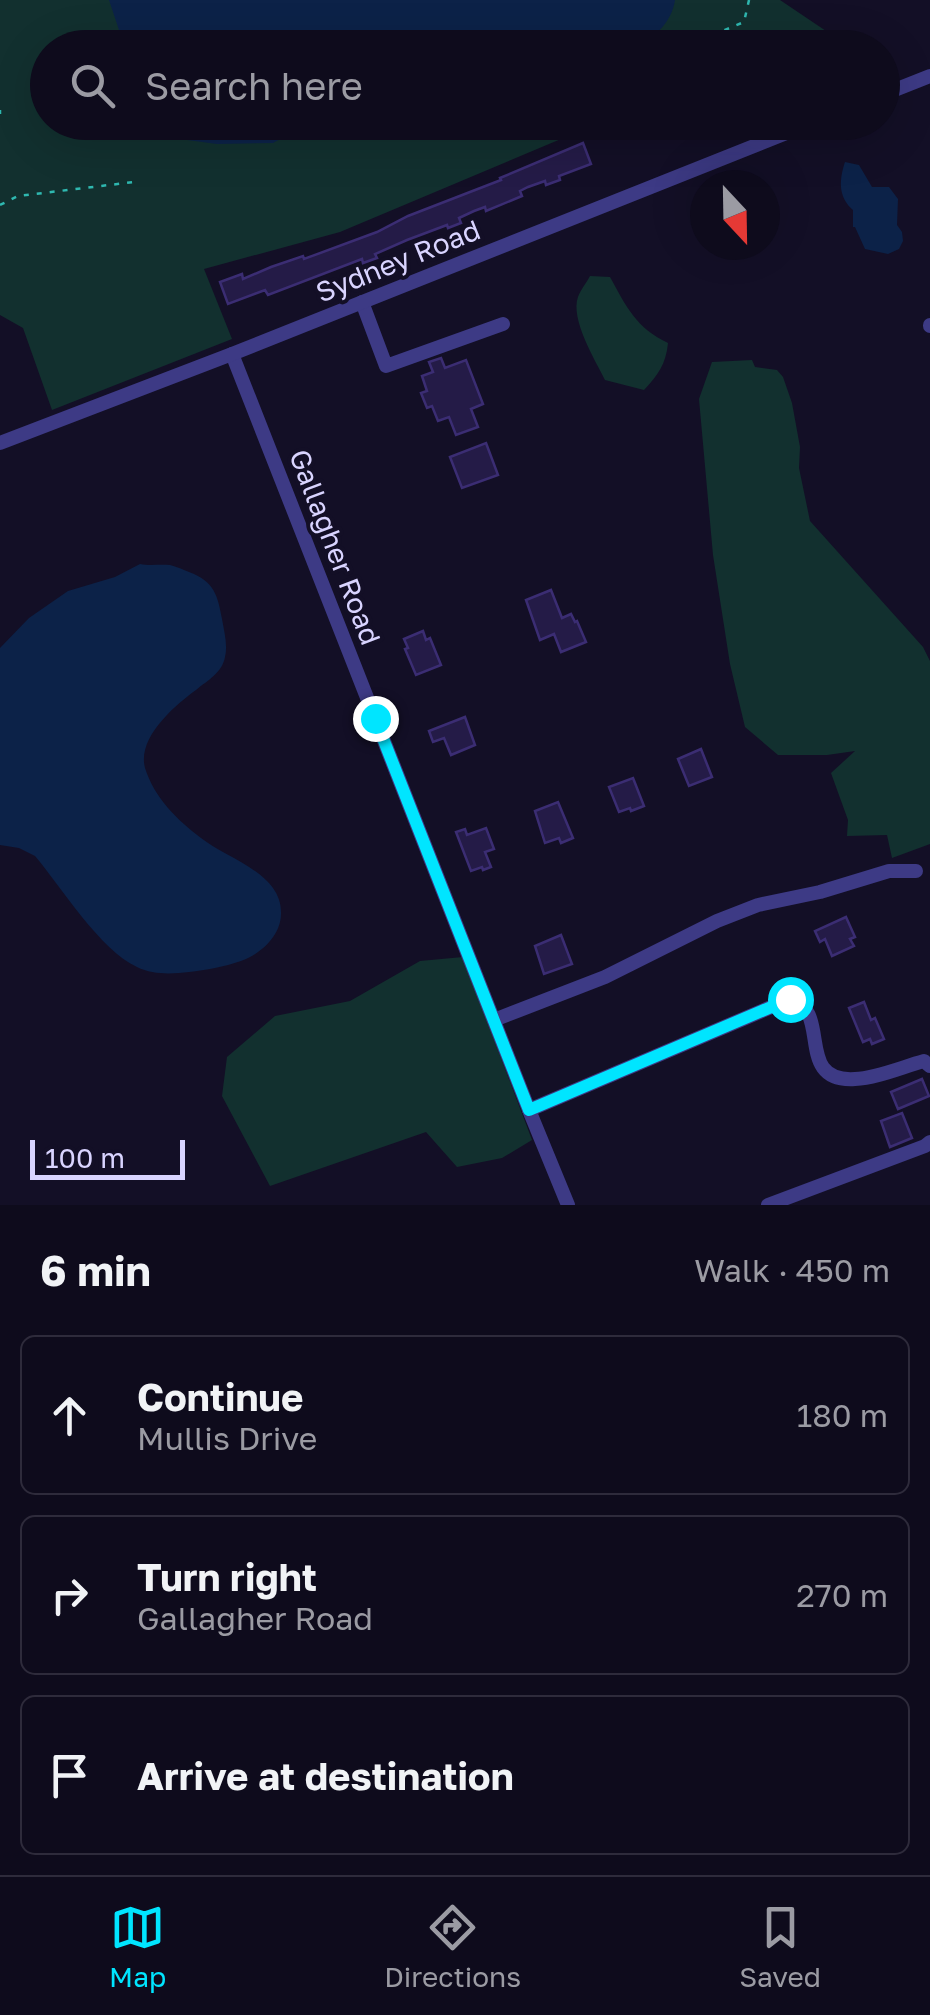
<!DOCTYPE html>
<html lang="en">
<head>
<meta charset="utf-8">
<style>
  body { margin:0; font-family:"Golos Text",sans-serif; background:#1c1929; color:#f1f3f6 }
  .compass { position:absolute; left:690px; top:170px; width:90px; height:90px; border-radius:50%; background:#0e0b1c; box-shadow:0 10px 40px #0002; rotate:158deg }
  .scale { position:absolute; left:30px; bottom:25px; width:155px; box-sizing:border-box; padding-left:10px; border:5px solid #d9d4ff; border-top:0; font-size:28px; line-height:35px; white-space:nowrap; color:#d9d4ff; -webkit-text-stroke:8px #130f26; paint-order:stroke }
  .stop { position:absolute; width:30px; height:30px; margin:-22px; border:8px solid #00e5ff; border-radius:50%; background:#fff }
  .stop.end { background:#00e5ff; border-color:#fff; box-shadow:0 2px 10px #0008 }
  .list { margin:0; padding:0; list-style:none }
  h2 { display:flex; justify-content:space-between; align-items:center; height:130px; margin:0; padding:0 40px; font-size:42px }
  h2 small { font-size:32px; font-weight:400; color:#9b9ba3 }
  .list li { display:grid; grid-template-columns:65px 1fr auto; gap:30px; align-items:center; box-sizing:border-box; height:160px; margin:0 20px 20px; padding:0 20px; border:2px solid #2e2b3b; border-radius:15px }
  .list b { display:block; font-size:38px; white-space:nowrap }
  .list p { margin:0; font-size:32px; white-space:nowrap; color:#9b9ba3 }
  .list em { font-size:32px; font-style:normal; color:#9b9ba3 }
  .icon { flex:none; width:55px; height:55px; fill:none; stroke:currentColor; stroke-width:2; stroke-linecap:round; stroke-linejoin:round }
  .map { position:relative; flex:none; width:930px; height:1205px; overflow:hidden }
  .search { position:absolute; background:#0e0b1c; box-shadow:0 10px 40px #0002; left:30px; right:30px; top:30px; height:110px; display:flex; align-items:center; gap:25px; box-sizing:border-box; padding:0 35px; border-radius:55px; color:#9b9ba3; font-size:38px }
  .sheet { height:670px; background:#0e0b1c }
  nav { display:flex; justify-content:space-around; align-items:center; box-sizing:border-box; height:140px; border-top:2px solid #2e2b3b; background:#0e0b1c; font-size:28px; color:#9b9ba3 }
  nav a { display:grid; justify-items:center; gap:5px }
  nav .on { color:#00e5ff }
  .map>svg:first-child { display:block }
  .green { fill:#12302f }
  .water { fill:#0c2248 }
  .building { fill:#241b47; stroke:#3b2d73; stroke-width:2.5 }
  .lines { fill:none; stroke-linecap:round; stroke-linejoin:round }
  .path { stroke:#2fb8b0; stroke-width:2.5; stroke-dasharray:5 8; stroke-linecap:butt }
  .minor { stroke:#3d3a85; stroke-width:14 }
  .route { stroke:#00e5ff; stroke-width:12 }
  .labels { text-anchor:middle; stroke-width:8; stroke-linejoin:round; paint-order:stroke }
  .street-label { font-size:28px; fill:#d9d4ff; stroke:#130f26 }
</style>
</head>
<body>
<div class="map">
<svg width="930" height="1205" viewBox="0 0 930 1205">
  <rect width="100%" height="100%" fill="#130f26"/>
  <g class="green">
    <path d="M0 0H780L829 33 835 47 48 48V122L599 123 340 232 204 269 232 339 52 410 23 328 0 315Z"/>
    <path d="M590 276 610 277C626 306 636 328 668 343 666 364 658 375 644 390L605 380C595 360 570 319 578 297 581 289 587 282 590 276Z"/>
    <path d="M752 360 755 367 777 370 783 377 792 403 800 447 799 468 810 521 923 647 930 661V844L892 858 887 835 847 836 848 820 831 773 855 751 827 755H778L745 727 730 664 713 555 699 399 712 362Z"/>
    <path d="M463 957 532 1140 502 1158 457 1167 426 1132 270 1186 222 1096 227 1057 275 1016 350 1001 420 961Z"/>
  </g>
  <g class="water">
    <path d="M109 0H675C672 21 656 36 639 47L125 48Z"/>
    <path d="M174 123 300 122V123L297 130 273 143 217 144 180 139 178 124Z"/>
    <path d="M845 162 859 165 872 187H889L898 199 897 225 902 232 903 241 899 249 888 254 865 249 855 227H853V210C838 197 839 180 845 162Z"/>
    <path d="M140 564C150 566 159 564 170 565 174 566 180 568 184 570 212 580 217 590 222 619 224 631 228 645 225 657 222 673 208 680 196 690 174 706 137 738 145 768 154 797 177 820 201 838 226 858 281 873 281 912 282 935 261 954 241 961 224 967 206 970 189 972 172 974 153 975 137 967 100 950 62 888 35 856L19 848 0 845V648L29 618 68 591 115 577Z"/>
  </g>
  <g class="building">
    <path d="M583 143 591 164 559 176 560 180 546 185 545 181 528 187 520 191 522 196 486 211 485 207 474 211 459 218 461 223 448 228 447 225 407 240 375 254 377 258 363 263 362 259 268 295 265 290 228 304 220 282 242 274 243 279 271 267 303 256 304 259 377 232 408 216 501 180 500 178Z"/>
    <path d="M441 358 445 368 466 360 483 404 471 409 478 427 456 435 449 417 438 421 432 406 427 408 421 393 427 391 422 376 433 372 429 362Z"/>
    <path d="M486 443 498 475 462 488 450 457Z"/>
    <path d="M551 590 562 618 571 614 575 622 577 621 586 642 561 652 554 634 540 640 526 600Z"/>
    <path d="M423 631 426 640 430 638 441 665 416 675 405 649 408 648 404 639Z"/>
    <path d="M465 717 475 745 451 755 444 738 433 742 429 731Z"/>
    <path d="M701 749 712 777 689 786 678 759Z"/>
    <path d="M633 778 644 806 631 811 630 808 619 812 609 787Z"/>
    <path d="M558 802 573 838 561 843 559 838 545 843 535 811Z"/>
    <path d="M486 828 494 849 485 852 491 867 483 870 482 867 471 871 456 832 465 829 467 835Z"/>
    <path d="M846 917 855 937 850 939 854 946 832 956 825 939 820 942 815 931Z"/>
    <path d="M561 935 572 964 544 974 535 946Z"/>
    <path d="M864 1002 871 1020 875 1018 884 1039 872 1044 870 1039 863 1042 849 1008Z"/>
    <path d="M922 1079 929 1096 898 1109 891 1092Z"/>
    <path d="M902 1113 912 1138 890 1147 881 1121Z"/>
  </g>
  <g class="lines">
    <g class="path">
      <path d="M690 48 701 40 744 22 749 0"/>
      <path d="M0 110V114"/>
      <path d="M495 134 537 122"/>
      <path d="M0 205 18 196 134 182"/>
    </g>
    <g class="minor">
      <path d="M882 95 930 76"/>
      <path d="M362 302 386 366 503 324"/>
      <path d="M930 326V325"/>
      <path d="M232 354 529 1110 568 1205"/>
      <path d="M0 443 232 354 814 122"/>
      <path d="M494 1020 605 977 717 921 758 905 820 892 889 871H916"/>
      <path d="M529 1110 790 999C833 1010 793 1083 855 1079 877 1078 902 1067 924 1061L930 1066"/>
      <path d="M768 1205 925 1146 930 1142"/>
    </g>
  </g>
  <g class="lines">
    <path class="route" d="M375 718 529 1110 790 999"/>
  </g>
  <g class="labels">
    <g class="street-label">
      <text transform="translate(398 261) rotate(-22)" y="10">Sydney Road</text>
      <text transform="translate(335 547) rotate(69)" y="10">Gallagher Road</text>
    </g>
  </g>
</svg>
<svg class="compass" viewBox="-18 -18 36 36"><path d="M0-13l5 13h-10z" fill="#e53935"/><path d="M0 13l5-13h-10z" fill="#9b9ba3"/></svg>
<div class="scale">100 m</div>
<div class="stop" style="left:790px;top:999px"></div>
<div class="stop end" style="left:375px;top:718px"></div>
<div class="search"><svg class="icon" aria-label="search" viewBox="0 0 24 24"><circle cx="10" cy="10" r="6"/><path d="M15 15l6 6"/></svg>Search here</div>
</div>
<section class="sheet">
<h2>6 min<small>Walk · 450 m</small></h2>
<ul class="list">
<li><svg class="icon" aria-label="ahead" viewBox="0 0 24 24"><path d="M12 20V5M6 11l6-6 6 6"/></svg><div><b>Continue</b><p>Mullis Drive</p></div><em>180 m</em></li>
<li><svg class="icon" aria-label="right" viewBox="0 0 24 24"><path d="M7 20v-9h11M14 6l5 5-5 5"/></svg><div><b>Turn right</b><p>Gallagher Road</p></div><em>270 m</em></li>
<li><svg class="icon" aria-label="arrive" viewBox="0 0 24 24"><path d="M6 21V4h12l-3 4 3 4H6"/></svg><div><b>Arrive at destination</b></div></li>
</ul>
</section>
<nav>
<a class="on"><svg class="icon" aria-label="map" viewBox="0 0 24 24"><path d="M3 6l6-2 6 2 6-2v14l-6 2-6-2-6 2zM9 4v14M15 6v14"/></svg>Map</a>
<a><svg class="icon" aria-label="directions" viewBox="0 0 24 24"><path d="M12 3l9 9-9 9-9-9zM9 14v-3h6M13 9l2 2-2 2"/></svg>Directions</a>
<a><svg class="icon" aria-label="saved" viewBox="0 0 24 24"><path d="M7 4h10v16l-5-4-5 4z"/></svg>Saved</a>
</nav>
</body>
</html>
